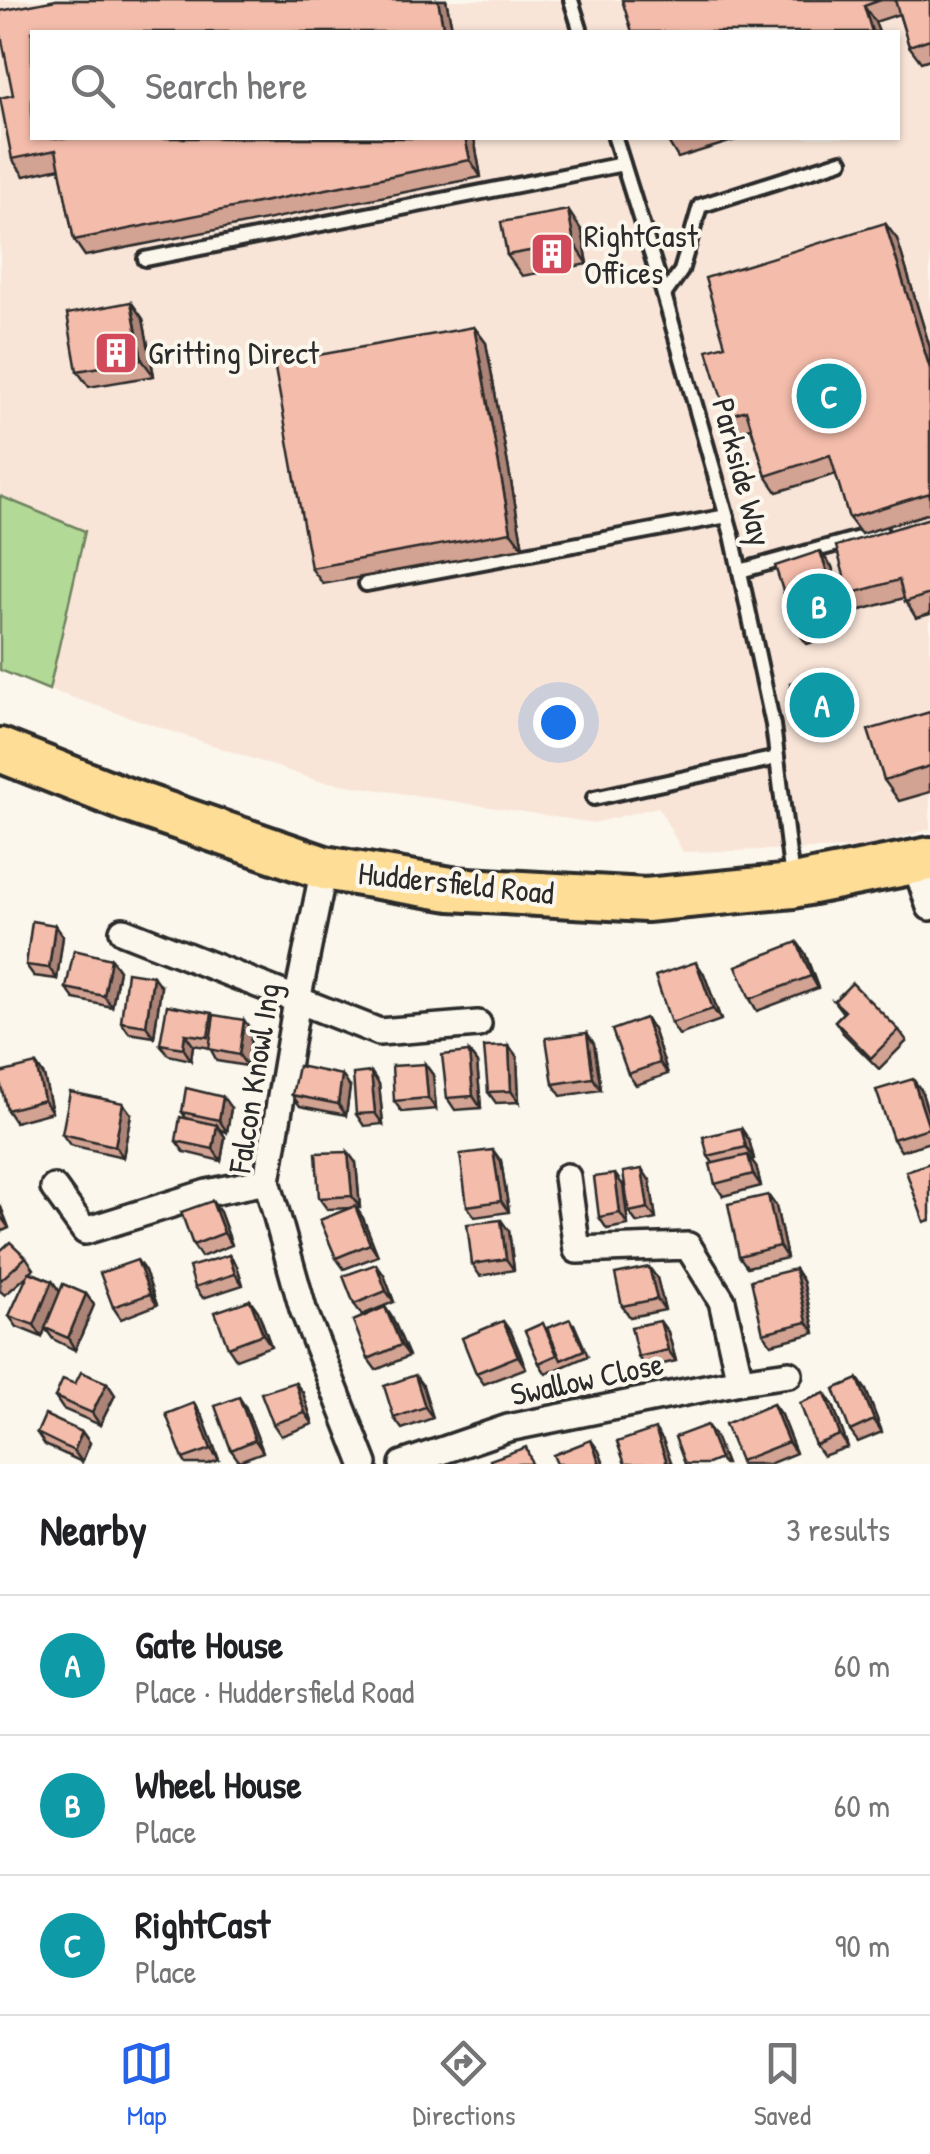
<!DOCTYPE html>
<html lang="en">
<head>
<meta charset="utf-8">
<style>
  body { margin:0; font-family:"Patrick Hand",sans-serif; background:#f6f6f6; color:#202124 }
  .you { position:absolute; left:558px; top:722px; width:35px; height:35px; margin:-25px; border:8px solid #fff; border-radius:50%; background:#1a73e8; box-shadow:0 0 0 15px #1a73e833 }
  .badge { display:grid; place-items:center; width:65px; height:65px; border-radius:50%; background:#2563eb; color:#fff; font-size:32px; font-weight:700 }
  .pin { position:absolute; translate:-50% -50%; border:5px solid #fff; box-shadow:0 2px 10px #0006 }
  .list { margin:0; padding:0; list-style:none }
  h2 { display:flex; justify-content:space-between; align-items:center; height:130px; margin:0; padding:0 40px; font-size:42px }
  h2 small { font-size:32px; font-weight:400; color:#757577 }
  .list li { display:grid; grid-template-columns:65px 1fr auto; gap:30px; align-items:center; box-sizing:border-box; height:140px; padding:0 40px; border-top:2px solid #e0e0e0 }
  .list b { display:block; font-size:38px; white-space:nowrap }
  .list p { margin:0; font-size:32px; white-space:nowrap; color:#757577 }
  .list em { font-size:32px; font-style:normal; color:#757577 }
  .icon { flex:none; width:55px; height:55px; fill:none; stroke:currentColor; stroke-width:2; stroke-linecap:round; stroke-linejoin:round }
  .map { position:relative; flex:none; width:930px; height:1464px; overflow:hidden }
  .search { position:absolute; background:#fff; box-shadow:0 2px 8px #0004; left:30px; right:30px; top:30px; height:110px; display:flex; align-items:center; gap:25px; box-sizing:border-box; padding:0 35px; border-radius:0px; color:#757577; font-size:38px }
  .sheet { height:550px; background:#fff }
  nav { display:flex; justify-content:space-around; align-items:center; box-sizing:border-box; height:140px; border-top:2px solid #e0e0e0; background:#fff; font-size:28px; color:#757577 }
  nav a { display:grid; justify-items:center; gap:5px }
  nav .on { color:#2563eb }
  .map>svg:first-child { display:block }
  .built { fill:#f9e5d8; fill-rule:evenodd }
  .green { fill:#b2da96; stroke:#6e8260; stroke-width:2.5 }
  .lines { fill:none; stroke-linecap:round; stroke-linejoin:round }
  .service-casing { stroke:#2b2b2b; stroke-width:20 }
  .minor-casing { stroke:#2b2b2b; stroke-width:32 }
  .trunk-casing { stroke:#2b2b2b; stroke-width:50 }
  .service { stroke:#fbf7ec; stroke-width:12 }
  .minor { stroke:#fbf7ec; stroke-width:25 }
  .trunk { stroke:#fedd96; stroke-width:42 }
  .wall { fill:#d2a292; stroke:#2b2b2b; stroke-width:2.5 }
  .shaded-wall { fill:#ab8477; stroke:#2b2b2b; stroke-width:2.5 }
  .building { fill:#f4bcaa; stroke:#2b2b2b; stroke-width:2.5 }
  .labels { text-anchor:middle; stroke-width:8; stroke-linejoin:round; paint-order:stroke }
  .poi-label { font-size:32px; fill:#2b2b2b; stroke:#fbf7ec; text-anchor:start }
  .street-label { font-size:32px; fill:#2b2b2b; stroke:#fbf7ec }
</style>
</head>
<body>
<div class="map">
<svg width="930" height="1464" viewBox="0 0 930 1464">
  <rect width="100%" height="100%" fill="#fbf7ec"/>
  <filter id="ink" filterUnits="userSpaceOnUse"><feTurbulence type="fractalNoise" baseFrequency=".01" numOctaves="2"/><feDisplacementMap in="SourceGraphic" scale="20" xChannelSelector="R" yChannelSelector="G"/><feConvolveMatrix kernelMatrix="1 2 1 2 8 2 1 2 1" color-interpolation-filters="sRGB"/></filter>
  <g filter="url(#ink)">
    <path class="built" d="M0 0H930V829L867 848 683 852 658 807 594 823 315 780 50 690 85 531 0 496ZM32 32H898V138H32Z"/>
    <path class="green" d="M0 496 85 531 49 690 0 670Z"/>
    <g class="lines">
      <defs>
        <g id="service">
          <path d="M571 0 581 32"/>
          <path d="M615 138 664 295 732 535 773 725 792 879"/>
          <path d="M145 259 623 164"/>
          <path d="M664 295 681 271 700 206 841 161"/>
          <path d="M740 571 881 532"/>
          <path d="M366 584 727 516"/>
          <path d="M594 798 777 758"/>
        </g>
        <g id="minor">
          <path d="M915 863 930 907"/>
          <path d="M324 868 297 1001 267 1181 303 1309 364 1464"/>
          <path d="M123 931 379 1032 478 1024"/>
          <path d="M567 1177 577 1250 688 1246 722 1301 740 1381"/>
          <path d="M54 1188 85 1231 207 1193 267 1181"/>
          <path d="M403 1464 508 1428 740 1381 789 1374"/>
        </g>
        <path id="trunk" d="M0 750 127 800 324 868 451 889 646 900 793 886 930 859"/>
      </defs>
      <use href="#service" class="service-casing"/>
      <use href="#minor" class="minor-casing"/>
      <use href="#trunk" class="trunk-casing"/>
      <use href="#service" class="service"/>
      <use href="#minor" class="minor"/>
      <use href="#trunk" class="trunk"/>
    </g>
    <g class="wall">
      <path d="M56 0H446L453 32 32 138H474L481 177 85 256 74 240 60 168 24 176 12 159 13 95Z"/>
      <path d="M622 0H930V59L921 62 909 46 899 14 875 22Z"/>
      <path d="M666 138H742L678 158Z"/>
      <path d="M582 231 588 264 522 276 507 255Z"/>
      <path d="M897 239 930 348V513L861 534 849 518 836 474 777 492 766 476 751 428 738 432 727 416 725 345Z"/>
      <path d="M131 302 143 319 154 376 89 387 77 371Z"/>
      <path d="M474 327 486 343 523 548 323 584 311 568Z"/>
      <path d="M930 518V614L916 618 904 598 861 610 849 594Z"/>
      <path d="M832 567 852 630 807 644 795 628Z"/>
      <path d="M838 683 846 715 806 726 798 715Z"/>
      <path d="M930 712V792L899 801 884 780Z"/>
      <path d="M55 925 63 936 57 979 34 976 26 965Z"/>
      <path d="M797 942 805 953 818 988 757 1011 750 999Z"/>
      <path d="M111 959 119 970 112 1007 74 999 66 988Z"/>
      <path d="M704 974 721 1020 679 1035 671 1023Z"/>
      <path d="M161 987 154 1037 129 1033 121 1022Z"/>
      <path d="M834 1001 899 1030 907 1041 879 1069 843 1033 835 1021 843 1013Z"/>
      <path d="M214 1016 252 1031 247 1066 217 1061 210 1048 193 1045 191 1060 168 1055 160 1044Z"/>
      <path d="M653 1029 668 1074 636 1085 628 1074Z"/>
      <path d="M587 1033 594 1044 601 1090 561 1096 553 1084Z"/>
      <path d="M509 1046 517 1057 519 1102 496 1103 488 1092Z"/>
      <path d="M469 1052 477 1063 481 1108 455 1110 447 1098Z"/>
      <path d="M36 1064 44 1076 52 1112 15 1122 7 1110Z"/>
      <path d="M425 1064 433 1075 436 1109 402 1112 394 1101Z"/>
      <path d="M371 1072 379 1084 383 1124 364 1126 356 1114Z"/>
      <path d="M350 1087 346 1115 300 1106 292 1095Z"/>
      <path d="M921 1090 930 1119V1142L901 1151 893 1139Z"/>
      <path d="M231 1108 227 1132 221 1130 225 1137 221 1161 184 1152 176 1141 186 1118 182 1112Z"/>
      <path d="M131 1114 123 1157 70 1145 62 1134Z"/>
      <path d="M741 1128 749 1140 754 1159 751 1160 756 1166 761 1186 723 1196 715 1184 713 1163 708 1156Z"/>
      <path d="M501 1161 509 1212 475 1217 467 1206Z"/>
      <path d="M356 1163 360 1208H356L363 1218 378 1256 344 1269 336 1258 351 1208 327 1209 319 1198Z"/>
      <path d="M650 1181 656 1219 637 1223 629 1212Z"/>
      <path d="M623 1185 628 1225 607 1229 599 1217Z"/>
      <path d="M212 1201 220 1212 232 1245 201 1257 193 1245Z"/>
      <path d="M0 1205 9 1228 0 1232Z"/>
      <path d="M776 1206 787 1258 747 1267 739 1256Z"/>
      <path d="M509 1231 514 1270 480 1276 472 1264Z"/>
      <path d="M0 1251 26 1257 34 1269 30 1272 52 1281 60 1292 86 1294 94 1305 75 1350 53 1339 45 1328 42 1337 17 1327 9 1316 28 1275 5 1295 0 1291Z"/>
      <path d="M229 1255 237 1266 243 1285 203 1298 195 1287Z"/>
      <path d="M795 1269 803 1281 815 1333 771 1344 763 1333Z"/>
      <path d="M145 1271 157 1305 121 1319 113 1307Z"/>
      <path d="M384 1275 394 1302 362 1315 354 1304Z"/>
      <path d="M657 1278 665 1310 630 1317 622 1306Z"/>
      <path d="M250 1300 258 1311 271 1346 236 1359 228 1347Z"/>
      <path d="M385 1307 393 1319 409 1356 376 1370 368 1359Z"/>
      <path d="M574 1324 588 1356 546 1374 539 1363 547 1328Z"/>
      <path d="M511 1332 526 1368 484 1384 476 1373Z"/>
      <path d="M668 1332 676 1361 646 1368 638 1357Z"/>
      <path d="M858 1379 866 1390 882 1432 858 1442 850 1431Z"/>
      <path d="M107 1383 115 1395 100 1425 63 1409 55 1397 75 1384Z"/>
      <path d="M423 1386 433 1418 402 1429 394 1418Z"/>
      <path d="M303 1393 313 1424 281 1436 273 1424Z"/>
      <path d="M194 1403 202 1415 219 1460 208 1464H186L183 1459Z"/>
      <path d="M773 1404 781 1415 796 1453 769 1464H741L740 1461Z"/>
      <path d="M833 1405 848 1447 823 1456 815 1445Z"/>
      <path d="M246 1408 263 1452 239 1461 231 1450Z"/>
      <path d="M82 1432 90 1443 82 1462 45 1445 37 1433Z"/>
    </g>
    <g class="shaded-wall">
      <path d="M438 0H446L453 32H444Z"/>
      <path d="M864 6 875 22 879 32H872Z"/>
      <path d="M465 138H474L481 177 470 160Z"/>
      <path d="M568 210 582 231 588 264 574 243Z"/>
      <path d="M885 223 897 239 930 348V369Z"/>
      <path d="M131 302 143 319 154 376 142 360Z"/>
      <path d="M474 327 486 343 523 548 511 532Z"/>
      <path d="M820 551 832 567 852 630 841 613Z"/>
      <path d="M830 672 838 683 846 715 838 704Z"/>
      <path d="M55 925 63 936 57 979 49 968Z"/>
      <path d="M797 942 805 953 818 988 811 976Z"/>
      <path d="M111 959 119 970 112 1007 104 996Z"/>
      <path d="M696 962 704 974 721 1020 713 1009Z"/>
      <path d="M153 976 161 987 154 1037 146 1026Z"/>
      <path d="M645 1018 653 1029 668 1074 660 1063Z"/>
      <path d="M244 1020 252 1031 247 1066 239 1055Z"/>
      <path d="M587 1033 594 1044 601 1090 593 1078Z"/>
      <path d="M185 1034 193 1045 191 1060 183 1048Z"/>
      <path d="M509 1046 517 1057 519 1102 511 1091Z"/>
      <path d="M469 1052 477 1063 481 1108 473 1096Z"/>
      <path d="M36 1064 44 1076 52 1112 44 1100Z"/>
      <path d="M425 1064 433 1075 436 1109 428 1098Z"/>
      <path d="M371 1072 379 1084 383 1124 375 1113Z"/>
      <path d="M342 1075 350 1087 346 1115 338 1104Z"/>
      <path d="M913 1079 921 1090 930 1119V1131Z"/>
      <path d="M223 1097 231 1108 227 1132 219 1120Z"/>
      <path d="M123 1103 131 1114 123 1157 115 1146Z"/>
      <path d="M217 1125 225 1137 221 1161 213 1149Z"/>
      <path d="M741 1128 749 1140 754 1159 746 1147Z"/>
      <path d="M493 1150 501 1161 509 1212 501 1201Z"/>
      <path d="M348 1152 356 1163 360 1208 352 1196Z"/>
      <path d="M748 1155 756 1166 761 1186 753 1174Z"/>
      <path d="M642 1169 650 1181 656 1219 648 1208Z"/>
      <path d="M615 1174 623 1185 628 1225 620 1213Z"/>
      <path d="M768 1195 776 1206 787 1258 779 1246Z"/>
      <path d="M212 1201 220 1212 232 1245 224 1233Z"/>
      <path d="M0 1205 9 1228 1 1217Z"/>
      <path d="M355 1206 363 1218 378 1256 370 1244Z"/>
      <path d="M501 1220 509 1231 514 1270 506 1259Z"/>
      <path d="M229 1255 237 1266 243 1285 235 1274Z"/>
      <path d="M137 1260 145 1271 157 1305 150 1294Z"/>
      <path d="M376 1264 384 1275 394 1302 386 1291Z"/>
      <path d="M649 1267 657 1278 665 1310 657 1299Z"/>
      <path d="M795 1269 803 1281 815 1333 807 1322Z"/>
      <path d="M52 1281 60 1292 42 1337 34 1325Z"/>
      <path d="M86 1294 94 1305 75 1350 68 1338Z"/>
      <path d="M250 1300 258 1311 271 1346 263 1334Z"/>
      <path d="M385 1307 393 1319 409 1356 401 1345Z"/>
      <path d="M503 1321 511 1332 526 1368 518 1356Z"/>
      <path d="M660 1321 668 1332 676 1361 668 1350Z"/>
      <path d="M415 1375 423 1386 433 1418 425 1407Z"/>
      <path d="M858 1379 866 1390 882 1432 874 1420Z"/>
      <path d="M295 1382 303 1393 313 1424 305 1413Z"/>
      <path d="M107 1383 115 1395 100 1425 92 1413Z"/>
      <path d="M825 1393 833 1405 848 1447 840 1435Z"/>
      <path d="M239 1397 246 1408 263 1452 255 1440Z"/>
      <path d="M194 1403 202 1415 219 1460 211 1449Z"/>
      <path d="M773 1404 781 1415 796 1453 788 1442Z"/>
      <path d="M707 1425 715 1436 726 1464H724L720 1459Z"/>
      <path d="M655 1429 663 1440 672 1464H669L667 1462Z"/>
      <path d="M82 1432 90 1443 82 1462 74 1451Z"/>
      <path d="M591 1440 599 1451 604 1464H600Z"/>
    </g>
    <g class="building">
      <path d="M56 0H438L444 32H32V138H465L470 160 74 240 56 150 12 159 0 98 13 95 0 30V11Z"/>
      <path d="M622 0H881L864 6 872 32H632Z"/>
      <path d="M895 0H930V39L909 46Z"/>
      <path d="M568 210 574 243 507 255 501 222Z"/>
      <path d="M885 223 930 369V493L849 518 830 455 766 476 746 410 727 416 707 350 725 345 705 278Z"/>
      <path d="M131 302 142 360 77 371 67 314Z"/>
      <path d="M474 327 511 532 311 568 274 363Z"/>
      <path d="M930 518V594L905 602 899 580 849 594 836 546Z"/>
      <path d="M820 551 841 613 795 628 775 566Z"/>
      <path d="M830 672 838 704 798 715 790 683Z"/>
      <path d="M930 712V766L884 780 868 730Z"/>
      <path d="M32 921 55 925 49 968 26 965Z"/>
      <path d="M797 942 811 976 750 999 736 966Z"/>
      <path d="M74 950 111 959 104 996 66 988Z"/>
      <path d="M696 962 713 1009 671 1023 655 976Z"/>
      <path d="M127 972 153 976 146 1026 121 1022Z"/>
      <path d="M852 983 899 1030 871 1058 835 1021 845 1011 834 1001Z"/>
      <path d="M167 1005 212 1013 208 1037 185 1034 183 1048 160 1044Z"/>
      <path d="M214 1015 244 1020 239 1055 209 1049Z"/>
      <path d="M645 1018 660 1063 628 1074 612 1030Z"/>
      <path d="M587 1033 593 1078 553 1084 546 1038Z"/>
      <path d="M509 1046 511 1091 488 1092 484 1047Z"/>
      <path d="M469 1052 473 1096 447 1098 442 1055Z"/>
      <path d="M36 1064 44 1100 7 1110 0 1082V1073Z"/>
      <path d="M425 1064 428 1098 394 1101 392 1066Z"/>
      <path d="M298 1066 342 1075 338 1104 292 1095Z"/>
      <path d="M371 1072 375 1113 356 1114 353 1074Z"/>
      <path d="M913 1079 929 1128 893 1139 876 1090Z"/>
      <path d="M186 1088 223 1097 219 1120 182 1112Z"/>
      <path d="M70 1092 123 1103 115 1146 62 1134Z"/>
      <path d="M180 1117 217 1125 213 1149 176 1141Z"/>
      <path d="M741 1128 746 1147 708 1156 703 1137Z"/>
      <path d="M493 1150 501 1201 467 1206 460 1154Z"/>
      <path d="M348 1152 352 1196 319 1198 316 1153Z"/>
      <path d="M748 1155 753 1174 715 1184 710 1164Z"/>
      <path d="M930 1163V1220L924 1222 906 1171Z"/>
      <path d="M642 1169 648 1208 629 1212 623 1172Z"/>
      <path d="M615 1174 620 1213 599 1217 594 1177Z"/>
      <path d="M768 1195 779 1246 739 1256 728 1204Z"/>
      <path d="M212 1201 224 1233 193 1245 181 1212Z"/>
      <path d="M355 1206 370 1244 336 1258 320 1220Z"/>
      <path d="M501 1220 506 1259 472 1264 467 1224Z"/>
      <path d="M10 1242 26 1257 0 1281V1251Z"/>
      <path d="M229 1255 235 1274 195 1287 189 1267Z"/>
      <path d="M137 1260 150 1294 113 1307 100 1273Z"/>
      <path d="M376 1264 386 1291 354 1304 343 1276Z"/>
      <path d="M649 1267 657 1299 622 1306 615 1274Z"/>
      <path d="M795 1269 807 1322 763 1333 751 1280Z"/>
      <path d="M29 1272 52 1281 34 1325 9 1316Z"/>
      <path d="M63 1284 86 1294 68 1338 45 1328Z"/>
      <path d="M250 1300 263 1334 228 1347 215 1312Z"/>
      <path d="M385 1307 401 1345 368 1359 353 1321Z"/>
      <path d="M570 1319 584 1350 561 1360 547 1328Z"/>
      <path d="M503 1321 518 1356 476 1373 462 1338Z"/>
      <path d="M660 1321 668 1350 638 1357 631 1327Z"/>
      <path d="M543 1323 557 1355 539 1363 525 1331Z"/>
      <path d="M81 1372 107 1383 92 1413 55 1397 63 1379 75 1384Z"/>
      <path d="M415 1375 425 1407 394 1418 384 1386Z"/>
      <path d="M858 1379 874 1420 850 1431 834 1389Z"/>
      <path d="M295 1382 305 1413 273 1424 261 1393Z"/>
      <path d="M825 1393 840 1435 815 1445 800 1403Z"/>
      <path d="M239 1397 255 1440 231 1450 215 1406Z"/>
      <path d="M194 1403 211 1449 183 1459 166 1414Z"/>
      <path d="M773 1404 788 1442 740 1461 725 1424Z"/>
      <path d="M45 1415 82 1432 74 1451 37 1433Z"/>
      <path d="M707 1425 720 1459 708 1464H685L675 1437Z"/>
      <path d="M655 1429 667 1462 662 1464H625L617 1442Z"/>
      <path d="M591 1440 600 1464H557L553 1455Z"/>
      <path d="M526 1447 532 1464H491L490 1460Z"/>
    </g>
  </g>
  <defs>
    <symbol id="building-square" viewBox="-11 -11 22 22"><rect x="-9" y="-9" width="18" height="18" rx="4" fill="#d1495b" stroke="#fbf7ec"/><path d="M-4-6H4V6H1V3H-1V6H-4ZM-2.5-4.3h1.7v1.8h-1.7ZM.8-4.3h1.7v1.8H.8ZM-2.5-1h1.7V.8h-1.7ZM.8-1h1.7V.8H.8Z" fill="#fff"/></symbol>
  </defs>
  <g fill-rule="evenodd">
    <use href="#building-square" x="527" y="229" width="50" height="50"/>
    <use href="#building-square" x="91" y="328" width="50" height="50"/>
  </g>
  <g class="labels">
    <g class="poi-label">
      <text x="584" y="247">RightCast<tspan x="584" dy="37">Offices</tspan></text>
      <text x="148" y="364">Gritting Direct</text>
    </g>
    <g class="street-label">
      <text transform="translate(742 472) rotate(75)" y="11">Parkside Way</text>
      <text transform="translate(456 883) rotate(6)" y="11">Huddersfield Road</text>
      <text transform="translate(254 1078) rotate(-81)" y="11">Falcon Knowl Ing</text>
      <text transform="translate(587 1379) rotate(-12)" y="11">Swallow Close</text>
    </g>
  </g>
</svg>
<div class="you"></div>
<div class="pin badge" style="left:822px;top:705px;background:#0f9aa8">A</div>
<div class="pin badge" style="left:819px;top:606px;background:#0f9aa8">B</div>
<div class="pin badge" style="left:829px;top:396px;background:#0f9aa8">C</div>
<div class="search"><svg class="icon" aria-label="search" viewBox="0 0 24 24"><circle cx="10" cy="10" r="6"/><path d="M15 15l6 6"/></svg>Search here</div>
</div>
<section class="sheet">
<h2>Nearby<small>3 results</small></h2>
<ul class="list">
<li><span class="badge" style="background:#0f9aa8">A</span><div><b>Gate House</b><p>Place · Huddersfield Road</p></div><em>60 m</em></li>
<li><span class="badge" style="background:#0f9aa8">B</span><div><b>Wheel House</b><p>Place</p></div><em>60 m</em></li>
<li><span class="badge" style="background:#0f9aa8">C</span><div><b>RightCast</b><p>Place</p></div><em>90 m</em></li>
</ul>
</section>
<nav>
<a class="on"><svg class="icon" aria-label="map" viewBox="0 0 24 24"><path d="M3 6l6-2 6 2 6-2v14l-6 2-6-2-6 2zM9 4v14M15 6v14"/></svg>Map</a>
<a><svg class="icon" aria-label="directions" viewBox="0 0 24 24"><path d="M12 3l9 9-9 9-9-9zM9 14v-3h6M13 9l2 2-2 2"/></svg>Directions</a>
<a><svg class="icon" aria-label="saved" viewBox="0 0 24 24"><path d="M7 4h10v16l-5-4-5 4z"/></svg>Saved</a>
</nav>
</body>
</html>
